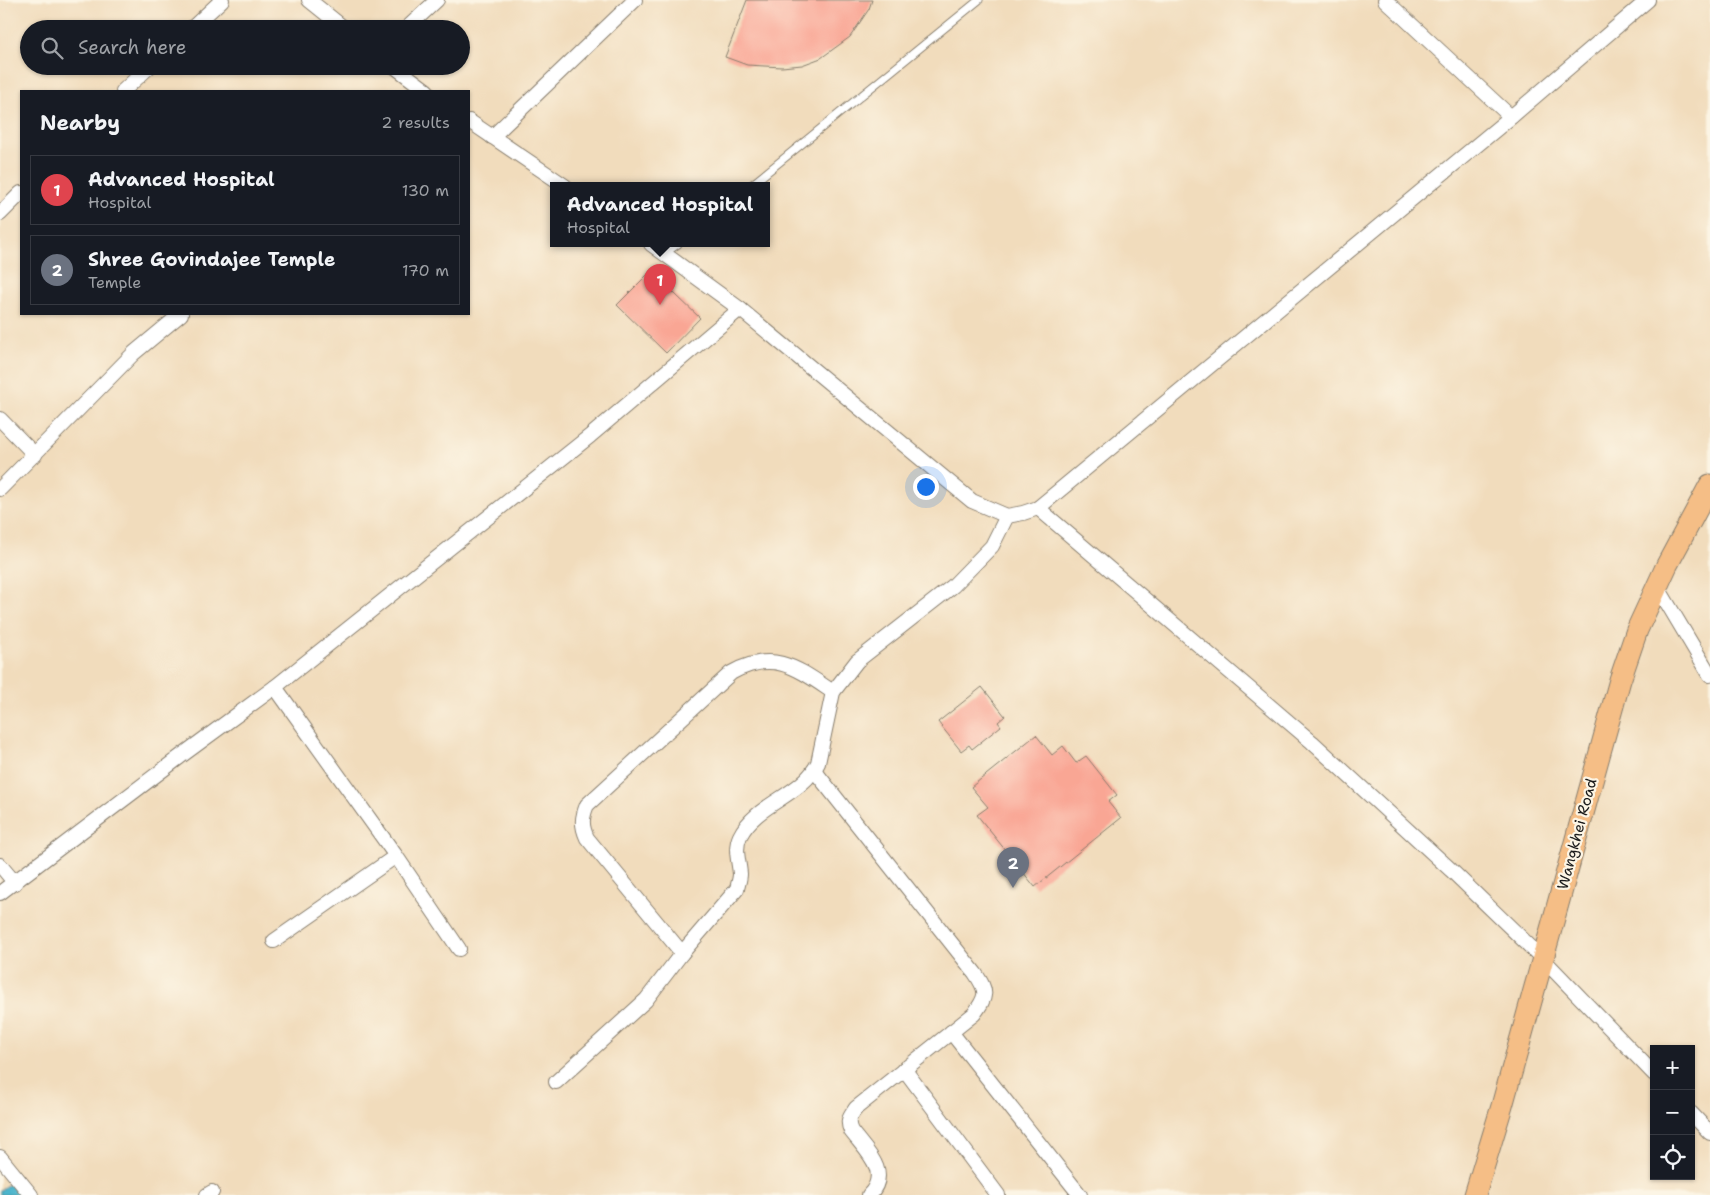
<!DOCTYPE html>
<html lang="en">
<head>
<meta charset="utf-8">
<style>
  body { margin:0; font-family:"Shantell Sans",sans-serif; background:#242831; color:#f1f3f6 }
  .controls { position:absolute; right:15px; bottom:15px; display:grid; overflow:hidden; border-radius:0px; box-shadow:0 1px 4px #0004 }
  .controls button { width:45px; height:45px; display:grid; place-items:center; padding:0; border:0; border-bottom:1px solid #363941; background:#171b24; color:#f1f3f6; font:25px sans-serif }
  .you { position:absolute; left:925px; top:486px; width:18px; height:18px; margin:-12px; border:4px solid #fff; border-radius:50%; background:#1a73e8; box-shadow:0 0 0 8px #1a73e833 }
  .badge { display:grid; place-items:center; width:32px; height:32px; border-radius:50%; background:#2563eb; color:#fff; font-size:16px; font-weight:700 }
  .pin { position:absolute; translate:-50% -41px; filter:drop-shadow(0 1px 2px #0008) }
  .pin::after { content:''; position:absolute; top:26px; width:18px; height:15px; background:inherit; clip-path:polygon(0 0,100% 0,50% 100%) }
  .popup { position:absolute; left:550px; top:182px; width:220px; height:65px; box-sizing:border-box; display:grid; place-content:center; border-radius:0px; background:#171b24; filter:drop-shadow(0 1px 4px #0005); font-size:16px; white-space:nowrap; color:#9ea1a6 }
  .popup b { font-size:19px; color:#f1f3f6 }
  .popup::after { content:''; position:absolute; left:50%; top:100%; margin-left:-10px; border:10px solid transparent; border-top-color:#171b24 }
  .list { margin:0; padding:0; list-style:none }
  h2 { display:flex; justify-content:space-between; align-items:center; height:65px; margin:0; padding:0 20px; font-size:21px }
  h2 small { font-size:16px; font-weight:400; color:#9ea1a6 }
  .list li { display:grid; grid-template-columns:32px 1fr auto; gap:15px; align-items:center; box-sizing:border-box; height:70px; margin:0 10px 10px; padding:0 10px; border:1px solid #363941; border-radius:0px }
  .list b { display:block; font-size:19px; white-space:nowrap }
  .list p { margin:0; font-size:16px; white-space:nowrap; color:#9ea1a6 }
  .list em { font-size:16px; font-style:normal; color:#9ea1a6 }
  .icon { flex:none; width:28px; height:28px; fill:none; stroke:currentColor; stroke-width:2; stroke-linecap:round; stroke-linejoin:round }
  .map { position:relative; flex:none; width:1710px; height:1195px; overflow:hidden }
  .search { position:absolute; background:#171b24; box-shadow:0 1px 4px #0004; left:20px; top:20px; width:450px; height:55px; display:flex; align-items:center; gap:12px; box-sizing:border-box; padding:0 18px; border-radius:28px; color:#9ea1a6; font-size:19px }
  .panel { position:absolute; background:#171b24; box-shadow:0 1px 4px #0004; left:20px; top:90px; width:450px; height:225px; border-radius:0px }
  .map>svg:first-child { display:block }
  .water { fill:#4eb5cc; stroke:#356874 }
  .building { fill:#f9a694 }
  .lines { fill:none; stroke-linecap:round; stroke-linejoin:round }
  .service-casing { stroke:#867c6c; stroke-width:9 }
  .minor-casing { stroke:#867c6c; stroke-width:16 }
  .primary-casing { stroke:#867c6c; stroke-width:23 }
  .service { stroke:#fff; stroke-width:7 }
  .minor { stroke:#fff; stroke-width:14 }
  .primary { stroke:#f5be86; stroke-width:21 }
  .labels { text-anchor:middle; stroke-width:4.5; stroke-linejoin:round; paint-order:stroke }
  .street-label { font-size:15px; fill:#1c1c1c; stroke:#fcf5e5 }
</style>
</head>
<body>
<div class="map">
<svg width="1710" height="1195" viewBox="0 0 1710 1195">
  <rect width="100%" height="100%" fill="#fcf5e5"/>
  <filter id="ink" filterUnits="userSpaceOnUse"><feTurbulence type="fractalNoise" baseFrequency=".02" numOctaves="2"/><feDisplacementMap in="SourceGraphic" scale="10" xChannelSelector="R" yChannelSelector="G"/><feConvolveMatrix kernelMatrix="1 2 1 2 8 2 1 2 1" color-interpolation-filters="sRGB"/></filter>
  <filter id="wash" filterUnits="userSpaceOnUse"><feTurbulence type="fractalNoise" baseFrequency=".0096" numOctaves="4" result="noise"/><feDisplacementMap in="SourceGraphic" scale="20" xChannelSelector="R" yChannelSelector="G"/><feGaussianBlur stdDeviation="1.12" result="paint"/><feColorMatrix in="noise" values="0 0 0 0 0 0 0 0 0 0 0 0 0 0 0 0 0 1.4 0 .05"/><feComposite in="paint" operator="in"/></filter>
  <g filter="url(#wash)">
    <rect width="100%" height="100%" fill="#f1dcbc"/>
    <path class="water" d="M13 1181 24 1195H0V1190Z"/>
    <g id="blocks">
      <g class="building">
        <path d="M747 0H872L869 9 850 37 821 58 802 65 782 67 747 65 725 57Z"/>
        <path d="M651 271 700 318 666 353 617 305Z"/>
        <path d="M982 687 1005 716 998 722 1001 726 972 749 969 745 961 751 938 722Z"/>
        <path d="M1036 735 1052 755 1063 746 1076 763 1086 756 1117 795 1108 802 1121 818 1035 887 977 815 988 807 971 787Z"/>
      </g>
    </g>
  </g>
  <g filter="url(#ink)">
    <use href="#blocks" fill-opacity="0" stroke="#867c6c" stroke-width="1"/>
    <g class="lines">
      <defs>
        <g id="service">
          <path d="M750 186 979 0"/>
          <path d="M665 253 678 244"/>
        </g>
        <g id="minor">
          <path d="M309 0 345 29"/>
          <path d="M1385 0 1511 117"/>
          <path d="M191 29 222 0"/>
          <path d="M406 29 437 0"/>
          <path d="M394 66 427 91"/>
          <path d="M123 91 150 66"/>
          <path d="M469 121 565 186"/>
          <path d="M492 137 635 0"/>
          <path d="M0 214 21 193"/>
          <path d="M651 244 740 309 972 501 1007 516 1023 513 1038 508 1511 117 1648 0"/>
          <path d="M0 419 35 455"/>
          <path d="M0 489 134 353 181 314"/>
          <path d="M1038 508 1312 742 1451 870 1543 959 1654 1074"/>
          <path d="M1657 586 1710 675"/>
          <path d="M275 687 396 856 459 949"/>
          <path d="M814 770 975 973C988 992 987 996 974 1014L856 1108C850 1117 846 1120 851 1131 865 1150 892 1172 869 1195"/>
          <path d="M0 865 15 883"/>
          <path d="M0 893 185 753 275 687 590 436 740 309"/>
          <path d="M274 941 396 856"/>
          <path d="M682 953 587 838C581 825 582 817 587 805L731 673C774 649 797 668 833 692"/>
          <path d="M951 1032 1080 1195"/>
          <path d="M904 1069 998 1195"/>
          <path d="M556 1082 646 1000 682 953 737 889C738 884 740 879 740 874 739 861 734 849 740 836 756 803 802 796 818 763L833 692 857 661 953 586 992 546 1007 516"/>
          <path d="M1691 1113 1710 1133"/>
          <path d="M0 1157 31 1195"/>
          <path d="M207 1195 212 1192"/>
        </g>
        <path id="primary" d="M1475 1195 1502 1106 1620 680 1637 630 1667 565 1710 485"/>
      </defs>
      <use href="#service" class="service-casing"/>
      <use href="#minor" class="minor-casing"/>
      <use href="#primary" class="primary-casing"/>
      <use href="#service" class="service"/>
      <use href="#minor" class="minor"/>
      <use href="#primary" class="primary"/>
    </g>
  </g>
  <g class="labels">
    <g class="street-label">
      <text transform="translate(1577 834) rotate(-75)" y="5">Wangkhei Road</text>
    </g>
  </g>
</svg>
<div class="controls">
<button>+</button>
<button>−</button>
<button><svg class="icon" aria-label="locate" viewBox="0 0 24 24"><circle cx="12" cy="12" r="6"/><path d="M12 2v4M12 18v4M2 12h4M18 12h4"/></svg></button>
</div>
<div class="you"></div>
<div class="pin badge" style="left:660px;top:305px;background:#e0444e">1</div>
<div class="popup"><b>Advanced Hospital</b>Hospital</div>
<div class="pin badge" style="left:1013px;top:888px;background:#6b7280">2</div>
<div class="search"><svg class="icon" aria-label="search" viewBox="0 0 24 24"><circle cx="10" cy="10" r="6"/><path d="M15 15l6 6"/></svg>Search here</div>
<section class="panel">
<h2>Nearby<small>2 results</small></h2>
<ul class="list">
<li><span class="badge" style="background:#e0444e">1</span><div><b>Advanced Hospital</b><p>Hospital</p></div><em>130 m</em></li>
<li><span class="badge" style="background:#6b7280">2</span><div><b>Shree Govindajee Temple</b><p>Temple</p></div><em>170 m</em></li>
</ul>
</section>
</div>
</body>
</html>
